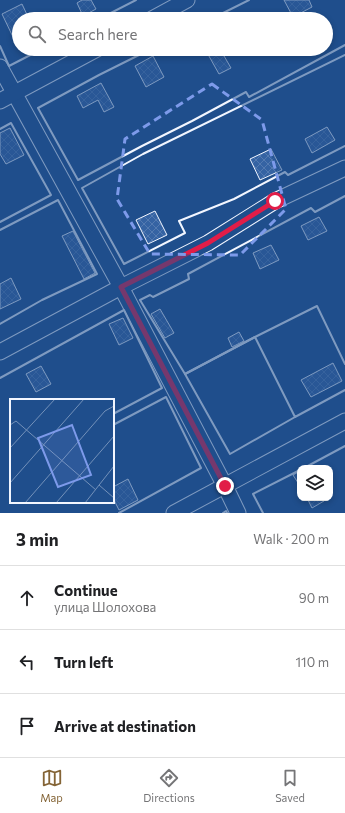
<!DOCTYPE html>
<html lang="en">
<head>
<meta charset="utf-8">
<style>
  body { margin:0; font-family:Commissioner,sans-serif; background:#f2f2f2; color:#202124 }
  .controls { position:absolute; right:12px; bottom:12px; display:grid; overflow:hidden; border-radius:8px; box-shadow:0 2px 6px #0003 }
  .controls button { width:36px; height:36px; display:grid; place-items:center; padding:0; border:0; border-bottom:1px solid #e0e0e0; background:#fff; color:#202124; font:20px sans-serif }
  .stop { position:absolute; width:12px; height:12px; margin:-9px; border:3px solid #e11d48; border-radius:50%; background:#fff }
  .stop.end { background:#e11d48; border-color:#fff; box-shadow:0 1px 4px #0008 }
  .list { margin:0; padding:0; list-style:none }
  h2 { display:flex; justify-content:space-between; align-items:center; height:52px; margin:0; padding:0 16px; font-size:17px }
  h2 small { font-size:13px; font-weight:400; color:#757577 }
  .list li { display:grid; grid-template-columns:26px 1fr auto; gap:12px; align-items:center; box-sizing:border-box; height:64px; padding:0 16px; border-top:1px solid #e0e0e0 }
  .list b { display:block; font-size:15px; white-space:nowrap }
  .list p { margin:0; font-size:13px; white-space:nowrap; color:#757577 }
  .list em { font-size:13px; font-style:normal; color:#757577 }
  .icon { flex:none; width:22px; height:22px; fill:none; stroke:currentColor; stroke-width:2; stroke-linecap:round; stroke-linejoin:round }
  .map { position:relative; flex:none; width:345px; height:513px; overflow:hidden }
  .search { position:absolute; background:#fff; box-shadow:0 2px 6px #0003; left:12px; right:12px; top:12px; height:44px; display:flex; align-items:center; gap:10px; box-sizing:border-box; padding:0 14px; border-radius:22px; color:#757577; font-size:15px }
  .sheet { height:244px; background:#fff }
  nav { display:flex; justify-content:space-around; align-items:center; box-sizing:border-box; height:56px; border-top:1px solid #e0e0e0; background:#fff; font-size:11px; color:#757577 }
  nav a { display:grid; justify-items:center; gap:2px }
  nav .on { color:#846436 }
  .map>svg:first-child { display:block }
  .building { fill:url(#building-cross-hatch); stroke:#f2f6ff }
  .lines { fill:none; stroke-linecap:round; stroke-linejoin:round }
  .minor-casing { stroke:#f2f6ff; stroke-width:17 }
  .minor { stroke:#1f4e8c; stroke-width:15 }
  .wall { stroke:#f2f6ff; stroke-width:2 }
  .route { stroke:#e11d48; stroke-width:5 }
  .marked { fill:none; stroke:#7d9aea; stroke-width:3; stroke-dasharray:8 5; stroke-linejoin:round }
  .inset-road { fill:none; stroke:#7391ba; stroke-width:1 }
  .view { fill:#7d9aea; fill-opacity:0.15; stroke:#7d9aea; stroke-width:2 }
  .inset-edge { fill:none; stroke:#f2f6ff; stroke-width:2 }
</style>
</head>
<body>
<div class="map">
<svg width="345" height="513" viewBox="0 0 345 513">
  <defs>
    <pattern id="building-cross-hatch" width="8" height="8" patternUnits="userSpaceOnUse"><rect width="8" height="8" fill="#3563a3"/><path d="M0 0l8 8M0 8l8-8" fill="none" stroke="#537ab1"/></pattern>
  </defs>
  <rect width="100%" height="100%" fill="#1f4e8c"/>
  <g class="building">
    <path d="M82 0H91L96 9 83 16 77 3Z"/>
    <path d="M284 0H309L312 7 293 17Z"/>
    <path d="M22 4 29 19H19V34L13 37 2 14Z"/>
    <path d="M205 49H220L231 68 219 74Z"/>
    <path d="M153 56 164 77 146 87 135 66Z"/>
    <path d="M101 83 114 107 104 112 98 100 83 108 77 96Z"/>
    <path d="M327 127 335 140 312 153 305 139Z"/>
    <path d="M10 128 24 155 6 164 0 154V133Z"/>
    <path d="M271 149 282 170 260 180 250 159Z"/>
    <path d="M155 211 167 235 148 244 136 220Z"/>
    <path d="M319 217 327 231 308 240 301 226Z"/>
    <path d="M73 231 95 273 84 279 62 236Z"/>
    <path d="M271 245 279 260 260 269 253 253Z"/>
    <path d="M11 278 21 299 0 309V284Z"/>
    <path d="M160 309 174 333 165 338 151 314Z"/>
    <path d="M123 318 133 338 119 345 109 324Z"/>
    <path d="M239 332 244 341 232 347 228 338Z"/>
    <path d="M333 363 342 381 311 397 301 380Z"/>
    <path d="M41 366 51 384 36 392 26 374Z"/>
    <path d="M300 471V486L293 475Z"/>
    <path d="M128 479 138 500 119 510 113 498V487Z"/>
    <path d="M307 498H322L324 501 312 508Z"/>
  </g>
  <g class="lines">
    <defs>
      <g id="minor">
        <path d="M152 19 187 0"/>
        <path d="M0 67 121 287 225 486 238 513"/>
        <path d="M0 101 97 49"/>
        <path d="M0 352 121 287 208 243 275 201 345 168"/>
        <path d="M174 513 345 421"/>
      </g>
    </defs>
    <use href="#minor" class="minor-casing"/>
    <use href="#minor" class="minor"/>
    <g class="wall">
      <path d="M99 19 136 0"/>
      <path d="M211 19 249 0"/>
      <path d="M0 46 9 66 42 49"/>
      <path d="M151 49 99 75 38 108 78 180 142 146 192 121 246 92 249 97 345 45"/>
      <path d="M345 55 143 154 82 188 124 264 185 233 179 221 234 199 285 172 288 175 345 146"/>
      <path d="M0 129 11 123 51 195 0 222"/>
      <path d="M345 196 315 212 311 208 188 274 189 279 153 297 150 295 140 300 185 374 255 337 317 306 345 364"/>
      <path d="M0 230 58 200 97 274 42 300 0 324"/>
      <path d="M255 337 295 417 230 454 185 374Z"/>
      <path d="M0 378 124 310 162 388 113 414"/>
      <path d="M295 416V417L345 390"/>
      <path d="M113 425 166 397 201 468 119 513"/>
      <path d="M304 468 345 446"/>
      <path d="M223 513 226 511 227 513"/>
      <path d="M263 513 253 494 300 470"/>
    </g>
  </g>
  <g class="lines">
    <path class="route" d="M225 486 121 287 208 243 275 201"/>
  </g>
  <path d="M0 0H345V513H0ZM212 84 262 120 286 209 240 255 150 254 117 199 125 139Z" fill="#1f4e8c" fill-opacity=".55" fill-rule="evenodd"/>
  <path class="marked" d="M212 84 262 120 286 209 240 255 150 254 117 199 125 139Z"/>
  <g transform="translate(10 399)">
    <rect width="104" height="104" fill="#1f4e8c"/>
    <path class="inset-road" d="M0 26 6 22 86 91M0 49 45 0M0 84 74 0M89 86 104 99M15 104 95 12 104 7M46 104 104 37M75 104 104 67"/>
    <path class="view" d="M62 26 81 76 48 88 28 39Z"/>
    <rect width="104" height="104" class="inset-edge"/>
  </g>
</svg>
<div class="controls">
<button><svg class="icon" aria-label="layers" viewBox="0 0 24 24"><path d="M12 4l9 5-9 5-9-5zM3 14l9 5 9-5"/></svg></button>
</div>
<div class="stop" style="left:275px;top:201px"></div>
<div class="stop end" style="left:225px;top:486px"></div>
<div class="search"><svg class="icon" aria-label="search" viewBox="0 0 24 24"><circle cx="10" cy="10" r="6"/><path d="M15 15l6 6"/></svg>Search here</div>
</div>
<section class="sheet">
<h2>3 min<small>Walk · 200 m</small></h2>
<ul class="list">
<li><svg class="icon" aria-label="ahead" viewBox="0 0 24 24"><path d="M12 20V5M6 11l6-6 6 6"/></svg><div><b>Continue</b><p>улица Шолохова</p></div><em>90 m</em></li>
<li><svg class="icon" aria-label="left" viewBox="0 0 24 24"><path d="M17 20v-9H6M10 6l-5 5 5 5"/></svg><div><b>Turn left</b></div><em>110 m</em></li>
<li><svg class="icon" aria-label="arrive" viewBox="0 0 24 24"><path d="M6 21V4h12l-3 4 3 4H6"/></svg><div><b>Arrive at destination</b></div></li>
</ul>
</section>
<nav>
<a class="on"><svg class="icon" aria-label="map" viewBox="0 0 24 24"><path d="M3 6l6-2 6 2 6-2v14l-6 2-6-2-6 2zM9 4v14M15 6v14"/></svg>Map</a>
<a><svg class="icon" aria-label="directions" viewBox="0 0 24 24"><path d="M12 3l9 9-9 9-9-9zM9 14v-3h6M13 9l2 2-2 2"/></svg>Directions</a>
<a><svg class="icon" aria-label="saved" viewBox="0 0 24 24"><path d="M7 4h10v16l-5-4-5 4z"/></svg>Saved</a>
</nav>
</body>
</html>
